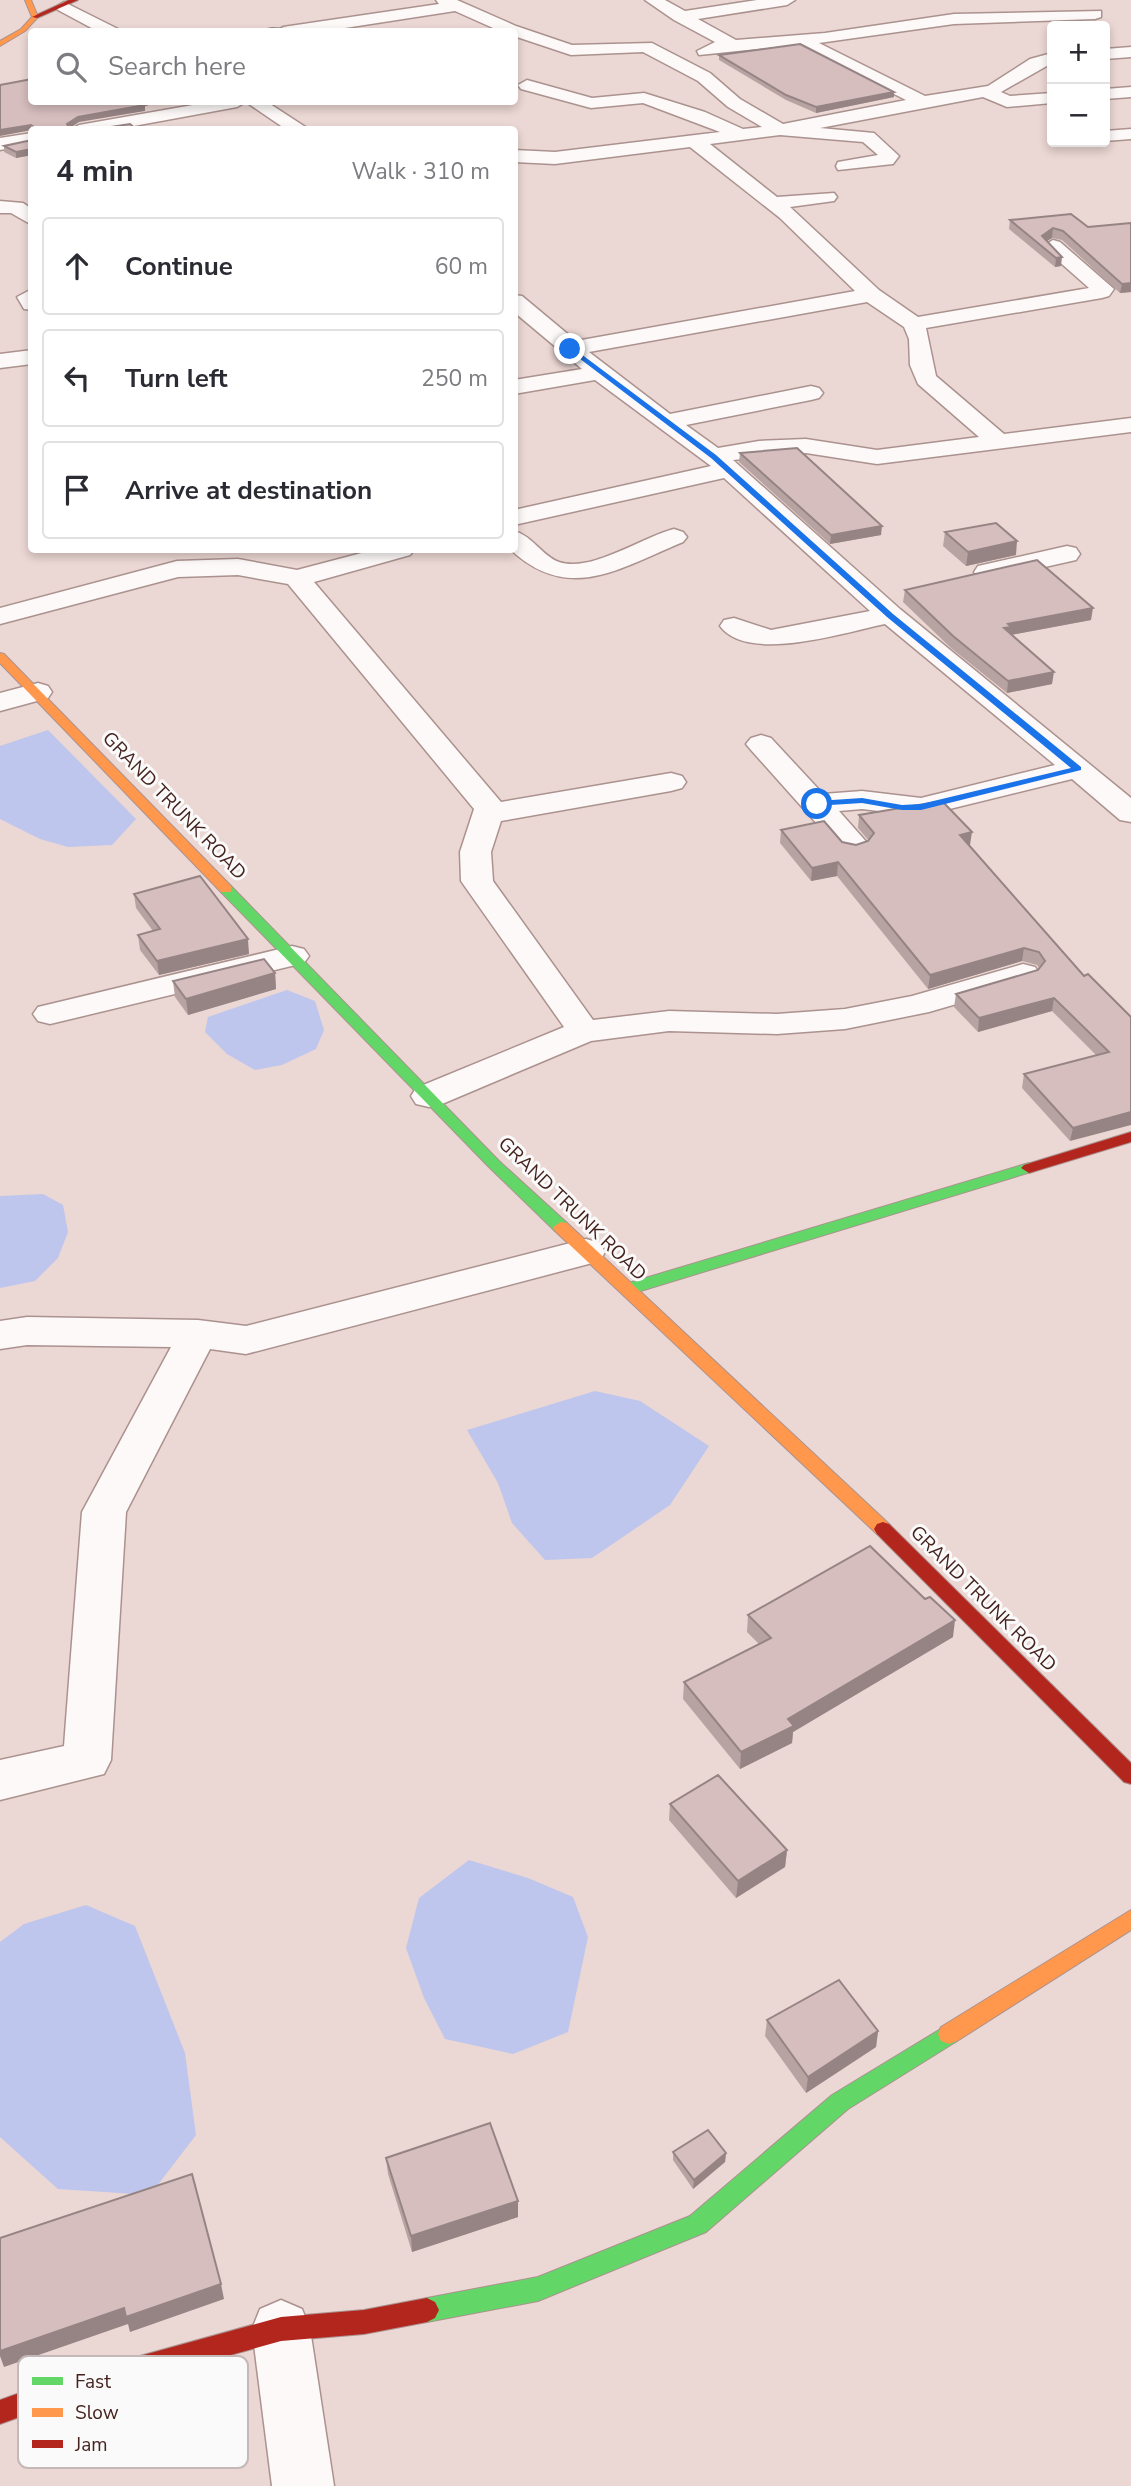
<!DOCTYPE html>
<html lang="en">
<head>
<meta charset="utf-8">
<style>
  body { margin:0; font-family:"Nunito Sans",sans-serif; background:#f7f7f7; color:#2b2b33 }
  .controls { position:absolute; right:21px; top:21px; display:grid; overflow:hidden; border-radius:7px; box-shadow:0 4px 10px #0003 }
  .controls button { width:63px; height:63px; display:grid; place-items:center; padding:0; border:0; border-bottom:2px solid #e1e1e2; background:#fff; color:#2b2b33; font:35px sans-serif }
  .stop { position:absolute; width:21px; height:21px; margin:-16px; border:5px solid #1a73e8; border-radius:50%; background:#fff }
  .stop.end { background:#1a73e8; border-color:#fff; box-shadow:0 2px 7px #0008 }
  .list { margin:0; padding:0; list-style:none }
  h2 { display:flex; justify-content:space-between; align-items:center; height:91px; margin:0; padding:0 28px; font-size:30px }
  h2 small { font-size:23px; font-weight:400; color:#7c7c81 }
  .list li { display:grid; grid-template-columns:46px 1fr auto; gap:21px; align-items:center; box-sizing:border-box; height:98px; margin:0 14px 14px; padding:0 14px; border:2px solid #e1e1e2; border-radius:7px }
  .list b { display:block; font-size:26px; white-space:nowrap }
  .list em { font-size:23px; font-style:normal; color:#7c7c81 }
  .icon { flex:none; width:38px; height:38px; fill:none; stroke:currentColor; stroke-width:2; stroke-linecap:round; stroke-linejoin:round }
  .map { position:relative; flex:none; width:1131px; height:2486px; overflow:hidden }
  .search { position:absolute; background:#fff; box-shadow:0 4px 10px #0003; left:28px; top:28px; width:490px; height:77px; display:flex; align-items:center; gap:18px; box-sizing:border-box; padding:0 24px; border-radius:7px; color:#7c7c81; font-size:26px }
  .panel { position:absolute; background:#fff; box-shadow:0 4px 10px #0003; left:28px; top:126px; width:490px; height:427px; border-radius:7px }
  .map>svg:first-child { display:block }
  .water { fill:#bec6ee }
  .lines { fill:none; stroke-linecap:round; stroke-linejoin:round }
  .street-casing { stroke:#ab928f; stroke-width:3 }
  .fast-casing { stroke:#ab928f; stroke-width:2 }
  .slow-casing { stroke:#ab928f; stroke-width:2 }
  .jam-casing { stroke:#ab928f; stroke-width:2 }
  .street { fill:#fcf9f8; fill-rule:evenodd }
  .fast { fill:#63d668; fill-rule:evenodd }
  .slow { fill:#ff974d; fill-rule:evenodd }
  .jam { fill:#b3261e; fill-rule:evenodd }
  .wall { fill:#b8a3a3 }
  .shaded-wall { fill:#968485 }
  .building { fill:#d6bdbe; stroke:#968485; stroke-width:2 }
  .route { fill:#1a73e8 }
  .labels { text-anchor:middle; stroke-width:6; stroke-linejoin:round; paint-order:stroke }
  .street-label { font-size:19px; fill:#45221d; stroke:#fafafa }
  .key { fill:#fafafa; stroke:#c4b9b8; stroke-width:2 }
  .key-label { font-size:19px; fill:#45221d }
</style>
</head>
<body>
<div class="map">
<svg width="1131" height="2486" viewBox="0 0 1131 2486">
  <rect width="100%" height="100%" fill="#ebd7d3"/>
  <g class="water">
    <path d="M48 730 136 819 112 845 68 847 40 839 0 819V746Z"/>
    <path d="M287 990 315 1001 324 1030 316 1049 282 1065 255 1070 227 1054 205 1032 208 1017Z"/>
    <path d="M43 1194 63 1205 68 1232 58 1258 35 1281 0 1288V1196Z"/>
    <path d="M595 1391 640 1401 709 1446 670 1505 592 1558 545 1560 512 1523 498 1483 467 1430Z"/>
    <path d="M469 1860 528 1878 573 1897 588 1937 568 2032 513 2054 445 2039 424 1998 406 1948 419 1898Z"/>
    <path d="M86 1905 135 1926 185 2053 196 2135 150 2195 58 2189 0 2137V1942L24 1924Z"/>
  </g>
  <g class="lines">
    <defs>
      <g id="street">
        <path d="M436 0H457L516 26 572 45 652 43 710 73 740 99 783 124 906 100 797 45 699 55 697 51 715 42 674 20 645 0H665L685 11 757 0H795L787 5 698 19 736 40 825 33 954 14 1101 11V17L1095 19 954 24 819 43 925 96 988 86 1030 59 1052 53V63L1001 92 1010 96 1052 93V103L1007 107 983 97 820 128 874 133 899 156 893 164 838 170 836 166 838 162 878 155 863 142 780 135 710 144 777 197 834 193 837 197 834 201 790 207 879 290 918 317 1089 288 1046 250 1043 246 1053 240 1060 242 1114 289 1109 296 1102 298 926 328 936 376 1004 434 1131 418V432L877 464 806 453 733 460 900 609 1131 798V822L1120 820 1072 779 921 816 862 809 839 811 870 846 865 853 854 855 843 853 751 750 746 744 751 738 761 735 771 738 823 794 862 791 921 798 1055 765 885 624C846 632 747 664 720 626L724 620 734 618 771 630 870 611 724 478 514 525V510L711 466 595 380 514 394V380L582 369 514 312V295L522 296 576 341 855 291 780 218 690 147 555 164 514 162V150L555 152 720 132 643 103 591 108 521 89 518 85 527 80 592 98 644 93 705 112 743 129 762 127 728 107 698 81 643 52 571 55 514 36V32H502L455 11 319 32H275L283 27 439 4ZM867 302 904 327 909 339 910 365 918 384 979 437 877 450 806 439 759 441 718 448 686 425 811 400 819 398 823 393 819 388 811 386 670 414 589 352Z"/>
        <path d="M64 2 118 29 120 32H99L58 10 56 7Z"/>
        <path d="M1131 47V57L1105 59V49Z"/>
        <path d="M1131 87V97L1105 99V89Z"/>
        <path d="M210 102H246L237 107 112 130H70L79 125Z"/>
        <path d="M246 102H267L310 130H287Z"/>
        <path d="M1131 129V139L1105 141V131Z"/>
        <path d="M32 133V144L0 150V138Z"/>
        <path d="M0 201 23 203 32 209V225L11 213H0Z"/>
        <path d="M32 289V310L24 309 17 297Z"/>
        <path d="M32 350V364L0 368V354Z"/>
        <path d="M674 529 683 532 687 537 683 542C620 568 569 604 511 550H514V531C533 536 542 556 559 562 591 573 642 537 674 529Z"/>
        <path d="M1067 546 1076 548 1080 554 1076 560 987 580 978 578 974 572 978 566Z"/>
        <path d="M373 550H414L410 555 314 582 501 802 671 773 682 776 686 782 682 788 671 791 501 821 491 852 493 881 593 1020 669 1011 777 1014 845 1009 912 996 1023 964 1035 967 1040 974 1035 981 929 1012 845 1029 777 1034 669 1031 591 1041 442 1104 429 1107 416 1104 411 1096 416 1088 564 1027 461 881 460 852 474 809 288 584 238 575 178 577 0 624V608L177 561 238 559 297 570Z"/>
        <path d="M38 683 48 686 52 692 48 698 0 711V693Z"/>
        <path d="M292 946 304 949 309 956 304 963 50 1024 38 1021 33 1014 38 1007Z"/>
        <path d="M586 1239 600 1243 605 1252 600 1261 246 1354 210 1349 126 1512 111 1760 104 1774 0 1800V1760L64 1746 82 1512 171 1347 27 1345 0 1349V1321L27 1317 198 1320 246 1326Z"/>
        <path d="M281 2300 302 2309 310 2329 334 2486H272L252 2329 260 2309Z"/>
      </g>
      <g id="fast">
        <path d="M226 885 231 886 499 1161 567 1223 569 1227 567 1231H555L489 1167 221 892V886Z"/>
        <path d="M1029 1163 1034 1165 1037 1168 1034 1171 634 1293H622L620 1289 622 1285Z"/>
        <path d="M949 2024 957 2027 960 2034 957 2041 848 2109 706 2232 538 2301 427 2322 419 2318 415 2310 419 2302 427 2298 538 2277 690 2216 832 2095Z"/>
      </g>
      <g id="slow">
        <path d="M25 0H31L38 17 25 31 0 46V41L21 29 32 17Z"/>
        <path d="M0 653 4 654 231 886V892H221L0 663Z"/>
        <path d="M561 1222 567 1223 889 1524 892 1529 889 1534H877L555 1231 553 1227Z"/>
        <path d="M1131 1910V1930L957 2041 949 2044 941 2041 938 2034 941 2027Z"/>
      </g>
      <g id="jam">
        <path d="M69 0H78L37 18 32 17Z"/>
        <path d="M1131 1132V1142L1029 1173 1021 1168 1024 1165Z"/>
        <path d="M883 1522 889 1524 1131 1763V1784L1124 1782 877 1534 874 1529 877 1524Z"/>
        <path d="M427 2298 435 2302 439 2310 435 2318 427 2322 364 2334 281 2341 64 2401 0 2424V2400L64 2377 281 2317 364 2310Z"/>
      </g>
    </defs>
    <use href="#street" class="street-casing"/>
    <use href="#fast" class="fast-casing"/>
    <use href="#slow" class="slow-casing"/>
    <use href="#jam" class="jam-casing"/>
    <use href="#street" class="street"/>
    <use href="#fast" class="fast"/>
    <use href="#slow" class="slow"/>
    <use href="#jam" class="jam"/>
  </g>
  <g class="wall">
    <path d="M719 55 894 92V97L816 113 786 100 719 60Z"/>
    <path d="M32 140V155L16 158 4 152V146Z"/>
    <path d="M1010 220 1088 227 1131 223V292L1120 293 1062 240 1052 238 1047 241 1061 266 1055 267 1009 229Z"/>
    <path d="M740 453 881 535 830 544 739 462Z"/>
    <path d="M945 532 1016 555 966 566 943 546Z"/>
    <path d="M905 590 1091 620 1011 635 1052 684 1007 693 951 648 903 602Z"/>
    <path d="M859 815 970 845H969L1084 976 1131 1017 1070 1141 1022 1088 1024 1074 1096 1055 1052 1011 978 1032 954 1007 956 994 1038 970 1039 968 1037 965 1022 961 928 989 837 876 811 881 780 843 781 830 856 845 869 841 858 828Z"/>
    <path d="M134 894 249 954 159 975 140 950 138 935 153 931 136 908Z"/>
    <path d="M275 973 276 989 188 1015 175 997 173 981Z"/>
    <path d="M748 1615 953 1637 793 1732 792 1743 740 1769 683 1699 684 1682 759 1644 747 1632Z"/>
    <path d="M670 1804 787 1850 785 1867 736 1898 669 1820Z"/>
    <path d="M767 2020 878 2031 876 2047 806 2093 765 2036Z"/>
    <path d="M673 2152 726 2153 725 2162 693 2189 673 2160Z"/>
    <path d="M386 2158 518 2201V2217L412 2252 388 2174Z"/>
  </g>
  <g class="shaded-wall">
    <path d="M894 92V97L816 113V107Z"/>
    <path d="M145 105V111L79 122 67 130V124L78 117Z"/>
    <path d="M31 125 32 130 0 136V130Z"/>
    <path d="M32 149V155L16 158V152Z"/>
    <path d="M1053 228 1052 238 1040 245 1042 236Z"/>
    <path d="M1062 257 1061 266 1055 267 1056 258Z"/>
    <path d="M1131 283V292L1120 293 1122 284Z"/>
    <path d="M882 526 881 535 830 544 831 535Z"/>
    <path d="M1017 541 1016 555 966 566 968 552Z"/>
    <path d="M1093 608 1091 620 1010 635 1004 628 1008 624Z"/>
    <path d="M1054 672 1052 684 1007 693 1008 681Z"/>
    <path d="M972 832 970 845 958 848 960 835Z"/>
    <path d="M838 862 837 876 811 881 812 868Z"/>
    <path d="M248 939 249 954 159 975 157 961Z"/>
    <path d="M1024 948 1022 961 928 989 930 975Z"/>
    <path d="M275 973 276 989 188 1015 186 999Z"/>
    <path d="M1054 998 1052 1011 978 1032 979 1018Z"/>
    <path d="M1131 1112V1125L1070 1141 1073 1128Z"/>
    <path d="M955 1620 953 1637 793 1732 792 1743 740 1769 741 1752 788 1719Z"/>
    <path d="M787 1850 785 1867 736 1898 738 1881Z"/>
    <path d="M878 2031 876 2047 806 2093 808 2077Z"/>
    <path d="M726 2153 725 2162 693 2189 694 2180Z"/>
    <path d="M518 2201V2217L412 2252 411 2236Z"/>
    <path d="M221 2284 224 2299 130 2332 128 2324 4 2367 0 2356V2351L124 2308Z"/>
  </g>
  <g class="building">
    <path d="M272 28 286 29V32H252Z"/>
    <path d="M800 44 894 92 816 107 786 95 719 55Z"/>
    <path d="M32 79V102H138L145 105 78 117 67 124 69 127H111L130 124 136 129 130 130H34V127L31 125 0 130V85Z"/>
    <path d="M32 140V149L16 152 4 146Z"/>
    <path d="M1071 214 1088 227 1131 223V283L1122 284 1063 231 1053 228 1042 236 1062 257 1056 258 1010 220Z"/>
    <path d="M797 448 882 526 831 535 740 453Z"/>
    <path d="M996 523 1017 541 968 552 945 532Z"/>
    <path d="M1037 560 1093 608 1008 624 1011 627 1004 628 1054 672 1008 681 953 636 905 590Z"/>
    <path d="M942 801 972 832 960 835 1084 976 1088 974 1131 1017V1112L1073 1128 1024 1074 1109 1052 1054 998 979 1018 956 994 1038 970 1045 961 1039 952 1024 948 930 975 838 862 812 868 781 830 824 821 842 842 856 845 868 841 874 833 859 815Z"/>
    <path d="M200 876 248 939 157 961 138 935 160 929 134 894Z"/>
    <path d="M264 959 275 973 186 999 173 981Z"/>
    <path d="M870 1546 925 1599 930 1597 955 1620 788 1719 794 1726 741 1752 684 1682 771 1638 748 1615Z"/>
    <path d="M718 1775 787 1850 738 1881 670 1804Z"/>
    <path d="M839 1980 878 2031 808 2077 767 2020Z"/>
    <path d="M490 2123 518 2201 411 2236 386 2158Z"/>
    <path d="M708 2130 726 2153 694 2180 673 2152Z"/>
    <path d="M192 2174 221 2284 126 2317 124 2308 0 2351V2238Z"/>
  </g>
  <path class="route" d="M573 348 716 455 893 614 1081 767V770L921 810H902L862 803 814 806 817 801 862 798 902 805 921 804 1071 768 887 617 711 458 567 349Z"/>
  <g class="labels">
    <g class="street-label">
      <text transform="translate(175 805) rotate(46)" y="7">GRAND TRUNK ROAD</text>
      <text transform="translate(573 1208) rotate(44)" y="7">GRAND TRUNK ROAD</text>
      <text transform="translate(984 1598) rotate(45)" y="7">GRAND TRUNK ROAD</text>
    </g>
  </g>
  <rect x="18" y="2356" width="230" height="112" rx="10" class="key"/>
  <rect x="32" y="2377" width="31" height="8" fill="#63d668"/>
  <rect x="32" y="2408" width="31" height="9" fill="#ff974d"/>
  <rect x="32" y="2440" width="31" height="8" fill="#b3261e"/>
  <g class="key-label">
    <text x="75" y="2388">Fast</text>
    <text x="75" y="2419">Slow</text>
    <text x="75" y="2451">Jam</text>
  </g>
</svg>
<div class="controls">
<button>+</button>
<button>−</button>
</div>
<div class="stop" style="left:817px;top:804px"></div>
<div class="stop end" style="left:570px;top:349px"></div>
<div class="search"><svg class="icon" aria-label="search" viewBox="0 0 24 24"><circle cx="10" cy="10" r="6"/><path d="M15 15l6 6"/></svg>Search here</div>
<section class="panel">
<h2>4 min<small>Walk · 310 m</small></h2>
<ul class="list">
<li><svg class="icon" aria-label="ahead" viewBox="0 0 24 24"><path d="M12 20V5M6 11l6-6 6 6"/></svg><div><b>Continue</b></div><em>60 m</em></li>
<li><svg class="icon" aria-label="left" viewBox="0 0 24 24"><path d="M17 20v-9H6M10 6l-5 5 5 5"/></svg><div><b>Turn left</b></div><em>250 m</em></li>
<li><svg class="icon" aria-label="arrive" viewBox="0 0 24 24"><path d="M6 21V4h12l-3 4 3 4H6"/></svg><div><b>Arrive at destination</b></div></li>
</ul>
</section>
</div>
</body>
</html>
